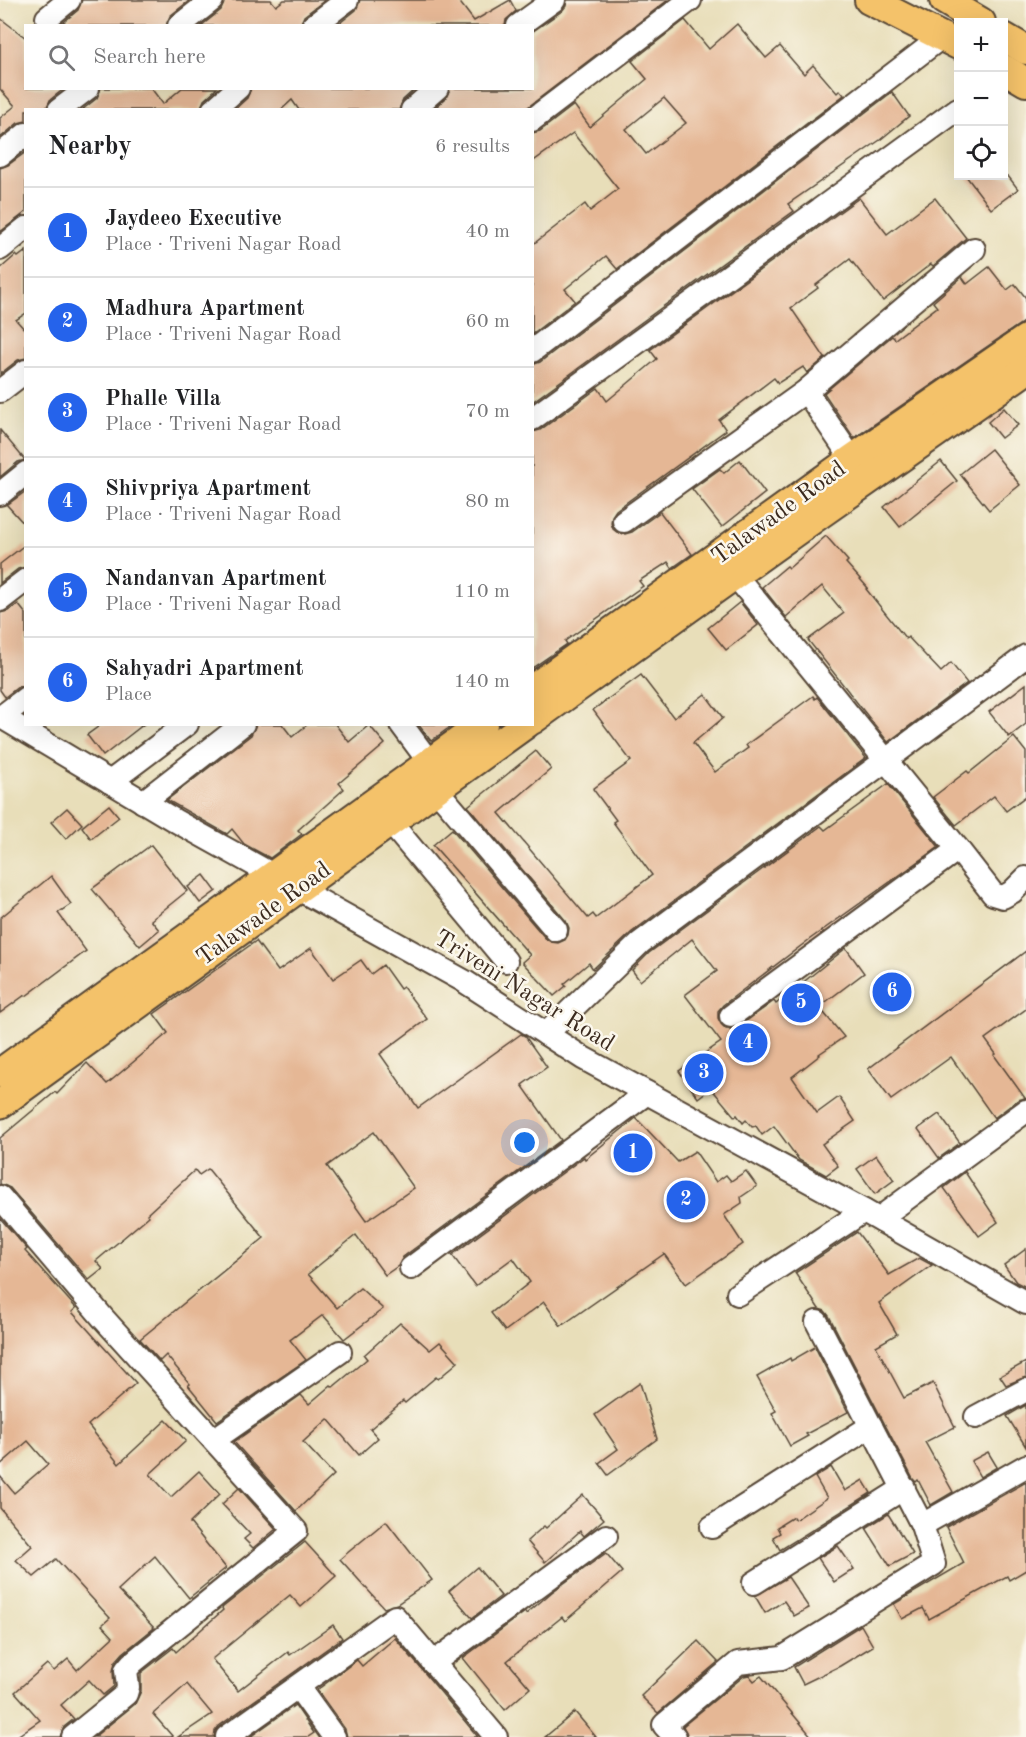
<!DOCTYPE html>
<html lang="en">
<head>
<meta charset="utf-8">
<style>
  body { margin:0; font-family:"Old Standard TT",serif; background:#f2f2f2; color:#202124 }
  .controls { position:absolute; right:18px; top:18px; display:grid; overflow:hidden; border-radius:0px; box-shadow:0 6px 24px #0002 }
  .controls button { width:54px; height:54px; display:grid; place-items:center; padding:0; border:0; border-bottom:2px solid #e0e0e0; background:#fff; color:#202124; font:30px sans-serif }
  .you { position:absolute; left:525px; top:1143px; width:21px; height:21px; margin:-15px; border:4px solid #fff; border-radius:50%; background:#1a73e8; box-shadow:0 0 0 9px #1a73e833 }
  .badge { display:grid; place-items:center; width:39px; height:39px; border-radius:50%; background:#2563eb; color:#fff; font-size:20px; font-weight:700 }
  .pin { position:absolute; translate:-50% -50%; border:3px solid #fff; box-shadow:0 2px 6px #0006 }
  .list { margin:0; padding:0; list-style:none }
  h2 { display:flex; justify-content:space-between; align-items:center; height:78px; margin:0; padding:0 24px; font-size:26px }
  h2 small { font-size:20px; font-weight:400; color:#757577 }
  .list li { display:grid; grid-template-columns:39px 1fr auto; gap:18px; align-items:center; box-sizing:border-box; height:90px; padding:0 24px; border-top:2px solid #e0e0e0 }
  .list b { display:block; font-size:22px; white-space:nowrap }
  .list p { margin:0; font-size:20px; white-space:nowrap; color:#757577 }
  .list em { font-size:20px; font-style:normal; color:#757577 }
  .icon { flex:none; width:33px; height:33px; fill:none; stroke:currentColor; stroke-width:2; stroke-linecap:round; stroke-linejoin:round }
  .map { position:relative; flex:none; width:1026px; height:1737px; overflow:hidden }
  .search { position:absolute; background:#fff; box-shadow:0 6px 24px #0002; left:24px; top:24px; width:510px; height:66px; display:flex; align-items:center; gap:15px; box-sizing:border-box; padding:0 21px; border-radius:0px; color:#757577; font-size:22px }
  .panel { position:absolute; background:#fff; box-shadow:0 6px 24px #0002; left:24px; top:108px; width:510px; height:618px; border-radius:0px }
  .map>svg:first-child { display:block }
  .building { fill:#e5b795; fill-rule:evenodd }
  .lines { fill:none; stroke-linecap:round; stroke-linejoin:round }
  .minor-casing { stroke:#554535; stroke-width:26 }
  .major-casing { stroke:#554535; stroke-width:32 }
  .minor { stroke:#fff; stroke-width:22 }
  .major { stroke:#f4c26a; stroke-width:28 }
  .labels { text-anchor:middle; stroke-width:5; stroke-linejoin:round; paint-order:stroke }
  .street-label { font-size:24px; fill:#3b2a1e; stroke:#fbf7ec }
</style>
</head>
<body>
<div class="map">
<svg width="1026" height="1737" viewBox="0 0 1026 1737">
  <rect width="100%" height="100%" fill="#fbf7ec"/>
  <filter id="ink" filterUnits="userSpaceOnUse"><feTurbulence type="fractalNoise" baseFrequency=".0167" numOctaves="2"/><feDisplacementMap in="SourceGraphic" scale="12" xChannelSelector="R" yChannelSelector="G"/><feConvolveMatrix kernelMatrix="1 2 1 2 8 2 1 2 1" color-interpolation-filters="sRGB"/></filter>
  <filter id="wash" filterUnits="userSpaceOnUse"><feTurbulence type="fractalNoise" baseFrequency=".008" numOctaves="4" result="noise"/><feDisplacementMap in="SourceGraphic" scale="24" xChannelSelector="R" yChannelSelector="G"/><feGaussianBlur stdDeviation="1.35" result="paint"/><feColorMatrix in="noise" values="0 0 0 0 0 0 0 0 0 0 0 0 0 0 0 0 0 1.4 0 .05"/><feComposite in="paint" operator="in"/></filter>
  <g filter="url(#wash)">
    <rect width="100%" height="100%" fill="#e8deb9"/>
    <g id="blocks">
      <g class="building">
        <path d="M82 0H190L170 16 166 26H59L78 10Z"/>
        <path d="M225 0H271L276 6 284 0H325L304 16 300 26H201L221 10Z"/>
        <path d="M360 0H458L474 21 510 0 516 11 506 20 505 26H336L356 10Z"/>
        <path d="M567 0H668L524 110H439L436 107 446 98 450 88H532V32L562 11 566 6Z"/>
        <path d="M0 18 26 38V88H65L50 100 46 110H26V121L18 123 0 138V118L15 106 0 89Z"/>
        <path d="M685 20 709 49 737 24 766 58 780 46 804 74 813 65 837 93 840 90 844 95 617 269 606 256 565 289 575 301 532 334V245L585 204 590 211 618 189 573 133 532 162V133L540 131 574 105 590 127 647 79 632 61ZM664 98 686 123 646 154 626 129Z"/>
        <path d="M101 88H151L163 104 182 88H217L204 100 200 110H82L97 98Z"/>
        <path d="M251 88H416L403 100 399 110H299L292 100 281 110H234L247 98Z"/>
        <path d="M892 92 909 116 880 140 788 204 794 211 532 402V365L540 362Z"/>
        <path d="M26 152V212L0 232V168L8 165Z"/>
        <path d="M966 176H1008L1018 189 991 209Z"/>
        <path d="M859 198 887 234 935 198 966 238 933 266 931 264 883 301 850 259 816 285 818 288 791 308 825 358 807 373 803 367 778 383 774 378 719 420 726 430 616 510 612 516 611 523 613 529 618 533 625 534 632 532 660 512 692 554 672 568 668 562 639 581 643 586 565 641 567 644 532 668V432L540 430 598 388 607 401 657 359 650 350Z"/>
        <path d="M26 251V313L16 320 26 331V358L18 360 0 374V269L16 255 18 257Z"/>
        <path d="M989 267 1007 290 1015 284 1026 298V320L854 438 824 393 892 336 895 339 937 307 933 302 962 277 967 284Z"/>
        <path d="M1004 408 1018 425 1001 438 988 422Z"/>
        <path d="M0 430 25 460 18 462 0 477Z"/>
        <path d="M991 449 1020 485 989 510 960 474Z"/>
        <path d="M740 460 765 493 722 527 692 489 720 469 724 473Z"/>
        <path d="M941 461 957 481 900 527 884 507Z"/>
        <path d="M26 491V526L7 505Z"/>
        <path d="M826 536 848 561 846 563 868 588 866 589 906 639 908 637 941 672 951 663 967 683 888 742 808 640 844 613 822 586 786 617 762 587 787 566 789 568Z"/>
        <path d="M26 544V567L18 569 0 583V564Z"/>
        <path d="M740 602 758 625 726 650 708 628Z"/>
        <path d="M18 604 26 614V685L18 687 5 697 0 690V613L8 611Z"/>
        <path d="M641 675 674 718 705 694 723 718 693 743 715 772 748 748 746 745 813 696 815 699 817 697 866 758 632 932 593 969 589 963 564 984 566 986 554 996 522 962 530 955 433 845 452 829 546 939 551 942 558 943 565 940 568 935 569 928 566 921 468 806 536 751 551 769 499 813 588 918 593 914 596 918 652 875 613 822 616 820 593 789 631 761 593 710Z"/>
        <path d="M1026 684V724L1009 737 989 712Z"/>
        <path d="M102 724H144L103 756 87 735Z"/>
        <path d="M256 724H282L292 737 308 724H335L349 742 369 725 385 744 339 783 344 789 298 830 302 834 270 858 244 844 232 829 227 834 167 800 251 735Z"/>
        <path d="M418 724H454L431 741Z"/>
        <path d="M1014 737 1026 752V796L1006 811 994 796 956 825 933 797 967 771 969 773Z"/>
        <path d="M888 784 939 847 810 939 723 1005 718 1011V1018L721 1024 726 1029H732L738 1027 774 1001 776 1004 846 948 864 973 819 1007 844 1037 819 1054 820 1055 792 1077 817 1113 839 1097 855 1121 822 1144 838 1166 826 1175 799 1160 774 1126 762 1135 756 1126 752 1127 746 1120 743 1123 737 1115 735 1117 711 1088 698 1098 679 1071 721 1042 685 995 717 971 692 939 640 981 632 970 649 953 821 826 825 830Z"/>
        <path d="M109 805 119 817 91 839 82 827Z"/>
        <path d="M67 808 82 824 66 839 51 822Z"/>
        <path d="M151 845 187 891 151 920 159 930 140 946 92 889Z"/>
        <path d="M204 875 216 891 200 903 188 887Z"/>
        <path d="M51 876 71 904 58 913 86 951 26 996 25 995 0 1013V918Z"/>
        <path d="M256 941 278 971 311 948 333 979 361 960 371 974 383 965 400 989 403 987 427 1019 380 1054 418 1108 521 1034 525 1036 547 1067 522 1085 561 1140 403 1257 398 1266 385 1275 356 1235 308 1274 337 1308 360 1288 383 1309 344 1339 323 1315 290 1340 306 1360 217 1421 188 1385 190 1384 166 1355 160 1361 140 1339 264 1238 208 1169 199 1175 195 1170 147 1214 149 1216 96 1261 103 1269 89 1280 10 1188 0 1184V1138L55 1092 57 1094 87 1063 107 1084 168 1033 154 1014ZM374 1132 414 1188 366 1221 327 1166Z"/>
        <path d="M1026 951V1009L985 1039 996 1054 994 1055 1025 1098 1018 1100 994 1118 951 1057 891 1100 868 1069Z"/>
        <path d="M889 976 905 997 892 1008 879 987Z"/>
        <path d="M939 1114 960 1143 939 1158 918 1129Z"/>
        <path d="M636 1118 678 1162 695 1151 716 1182 726 1175 731 1181 746 1171 757 1186 741 1197 742 1203 724 1215 743 1244 686 1284 664 1254 561 1326 544 1302 505 1331 491 1313 530 1282 513 1258 475 1286 452 1255 584 1157 585 1159Z"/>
        <path d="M876 1155 894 1180 875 1194 857 1169Z"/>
        <path d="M965 1172 998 1222 979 1236 944 1188Z"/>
        <path d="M0 1218 27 1249 25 1251 76 1308 72 1312 136 1383 88 1425 119 1464 166 1420 186 1441 150 1474 171 1497 199 1471 220 1494 190 1523 226 1568 189 1598 155 1556 118 1590 154 1628 123 1653 115 1662 113 1671 114 1686 103 1695 89 1680 61 1705 74 1719 64 1727 60 1737H16L40 1720 15 1692 47 1664 54 1671 68 1659 77 1670 113 1637 102 1625 110 1618 56 1559 34 1577 16 1560 32 1546 0 1508V1476L14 1493 48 1464 28 1441 0 1465Z"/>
        <path d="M857 1232 889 1275 919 1258 932 1265 879 1303 897 1334 876 1346 904 1398 933 1383 955 1427 925 1442 953 1492 931 1505 918 1480 916 1482 913 1479 829 1316 825 1311 819 1309 795 1273Z"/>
        <path d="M1026 1249V1287L1016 1282 1004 1265Z"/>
        <path d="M400 1323 430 1350 440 1342 458 1362 438 1379 436 1377 405 1403 403 1401 370 1429 378 1438 359 1455 328 1419 303 1442 334 1475 296 1511 234 1442 301 1395 309 1404 331 1385 333 1387 367 1359 364 1355Z"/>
        <path d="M815 1347 848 1412 806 1434 808 1436 790 1446 772 1413 776 1411 757 1377 790 1358 791 1361Z"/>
        <path d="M1026 1362V1377L1006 1385 1000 1376Z"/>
        <path d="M640 1383 657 1439 608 1475 599 1463 618 1449 595 1415Z"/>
        <path d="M1026 1405V1447L1007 1416Z"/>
        <path d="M988 1452 997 1467 980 1477 971 1461Z"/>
        <path d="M831 1467 845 1491 863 1480 871 1493 780 1550 773 1537 780 1533 777 1527 793 1517 795 1520 827 1498 815 1477Z"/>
        <path d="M1026 1482V1570L1009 1580 1007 1576 929 1619 923 1608 902 1619 894 1604 964 1563 946 1527Z"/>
        <path d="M239 1488 276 1529 253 1548 244 1539 250 1534 222 1504Z"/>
        <path d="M583 1495 604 1519 584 1536 580 1531 545 1562 527 1541 544 1526 546 1528Z"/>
        <path d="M888 1514 913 1554 890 1566 866 1528Z"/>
        <path d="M386 1521 432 1580 397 1604 384 1608 340 1559Z"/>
        <path d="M305 1542 336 1576 301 1607 290 1595 212 1659 238 1691 288 1652 290 1655 333 1625 342 1638 219 1726 215 1731 214 1737H178L212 1714 187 1684 153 1714 173 1737H94L135 1704 141 1691V1673L173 1648 176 1652 223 1610 222 1608Z"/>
        <path d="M838 1546 854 1569 834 1582 818 1558Z"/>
        <path d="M606 1553 622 1572 565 1621 562 1617 507 1661 530 1688 505 1710 463 1658 525 1612 526 1614 552 1592Z"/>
        <path d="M477 1567 501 1596 472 1618 449 1591Z"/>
        <path d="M788 1577 809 1608 794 1616 784 1601 765 1613 755 1596Z"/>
        <path d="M861 1625 873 1646 840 1666 803 1684 794 1667Z"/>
        <path d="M395 1638 423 1671 478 1737H347L345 1729 317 1690 357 1660 362 1666Z"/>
        <path d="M698 1641 718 1662 658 1713 641 1696Z"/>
        <path d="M749 1675 754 1681 761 1676 812 1737H688L683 1726 744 1676Z"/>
        <path d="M295 1705 314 1733 308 1737H250Z"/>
        <path d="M575 1712 596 1737H545Z"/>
      </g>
    </g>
  </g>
  <g filter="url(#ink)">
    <use href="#blocks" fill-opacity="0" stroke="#554535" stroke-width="1.5"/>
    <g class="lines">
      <defs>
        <g id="minor">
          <path d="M47 18 69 0"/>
          <path d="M179 26 212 0"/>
          <path d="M313 26 347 0"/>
          <path d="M518 26 554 0"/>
          <path d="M59 110 88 88"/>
          <path d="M213 110 238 88"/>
          <path d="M412 110 437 88"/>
          <path d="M532 120 690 0"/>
          <path d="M0 155 26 134"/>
          <path d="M0 249 26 228"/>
          <path d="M532 351 943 36"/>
          <path d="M0 391 26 371"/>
          <path d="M806 391 852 459"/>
          <path d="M532 419 958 109"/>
          <path d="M0 494 26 473"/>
          <path d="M624 521 806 391 974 249"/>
          <path d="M726 561 735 575 958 849 731 1016"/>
          <path d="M0 600 26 580"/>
          <path d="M0 716 174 820 464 981 583 1058 864 1211 1026 1303"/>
          <path d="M1 717 26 698"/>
          <path d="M401 724 430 763"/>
          <path d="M110 782 187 724"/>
          <path d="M436 789 556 930"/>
          <path d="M143 802 243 724"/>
          <path d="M390 822 506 961"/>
          <path d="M958 849 993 894 1003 897 1012 892 1026 878"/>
          <path d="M546 1034 640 943 1026 656"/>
          <path d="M0 1197 103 1318 296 1531 132 1663 126 1670 128 1687 126 1694 73 1737"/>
          <path d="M882 1221 888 1212 1026 1111"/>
          <path d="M411 1268 647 1093"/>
          <path d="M738 1294 864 1211"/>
          <path d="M817 1322 922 1525 1026 1466"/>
          <path d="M976 1417 1026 1390"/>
          <path d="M215 1439 340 1352"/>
          <path d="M712 1527 871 1426"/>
          <path d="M754 1583 904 1488"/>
          <path d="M433 1663 606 1536"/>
          <path d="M298 1687 334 1737"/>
          <path d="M227 1737 395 1617 496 1737"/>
          <path d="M675 1737 664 1725 738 1663 782 1658 934 1564 922 1525"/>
        </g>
        <g id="major">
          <path d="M869 0 958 45"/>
          <path d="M944 0 981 22"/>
          <path d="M1004 37 1026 50"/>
          <path d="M1004 69 1026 82"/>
          <path d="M532 689 852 459 1026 339"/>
          <path d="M532 720 820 514 1026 370"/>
          <path d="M0 1073 483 724"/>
          <path d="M0 1104 526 724"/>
        </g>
      </defs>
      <use href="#minor" class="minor-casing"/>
      <use href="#major" class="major-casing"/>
      <use href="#minor" class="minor"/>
      <use href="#major" class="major"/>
    </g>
  </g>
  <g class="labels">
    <g class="street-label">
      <text transform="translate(778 512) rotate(-36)" y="8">Talawade Road</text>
      <text transform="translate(263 913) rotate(-36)" y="8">Talawade Road</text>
      <text transform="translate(525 990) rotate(32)" y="8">Triveni Nagar Road</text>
    </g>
  </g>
</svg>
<div class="controls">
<button>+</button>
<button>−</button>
<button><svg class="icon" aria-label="locate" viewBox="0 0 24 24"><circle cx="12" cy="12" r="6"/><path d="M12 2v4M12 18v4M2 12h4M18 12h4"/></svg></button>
</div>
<div class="you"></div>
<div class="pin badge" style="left:633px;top:1153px">1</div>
<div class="pin badge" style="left:686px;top:1200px">2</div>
<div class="pin badge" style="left:704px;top:1073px">3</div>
<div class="pin badge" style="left:748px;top:1043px">4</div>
<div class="pin badge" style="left:801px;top:1003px">5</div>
<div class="pin badge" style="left:892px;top:992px">6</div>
<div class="search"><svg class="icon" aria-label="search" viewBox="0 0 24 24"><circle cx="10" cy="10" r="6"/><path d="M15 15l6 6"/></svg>Search here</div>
<section class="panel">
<h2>Nearby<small>6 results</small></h2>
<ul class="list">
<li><span class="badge">1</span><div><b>Jaydeeo Executive</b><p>Place · Triveni Nagar Road</p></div><em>40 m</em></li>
<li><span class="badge">2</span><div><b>Madhura Apartment</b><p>Place · Triveni Nagar Road</p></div><em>60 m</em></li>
<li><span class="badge">3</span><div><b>Phalle Villa</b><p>Place · Triveni Nagar Road</p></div><em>70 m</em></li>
<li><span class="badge">4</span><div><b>Shivpriya Apartment</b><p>Place · Triveni Nagar Road</p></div><em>80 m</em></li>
<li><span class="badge">5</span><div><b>Nandanvan Apartment</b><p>Place · Triveni Nagar Road</p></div><em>110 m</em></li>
<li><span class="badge">6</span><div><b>Sahyadri Apartment</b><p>Place</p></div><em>140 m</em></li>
</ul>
</section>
</div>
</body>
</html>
